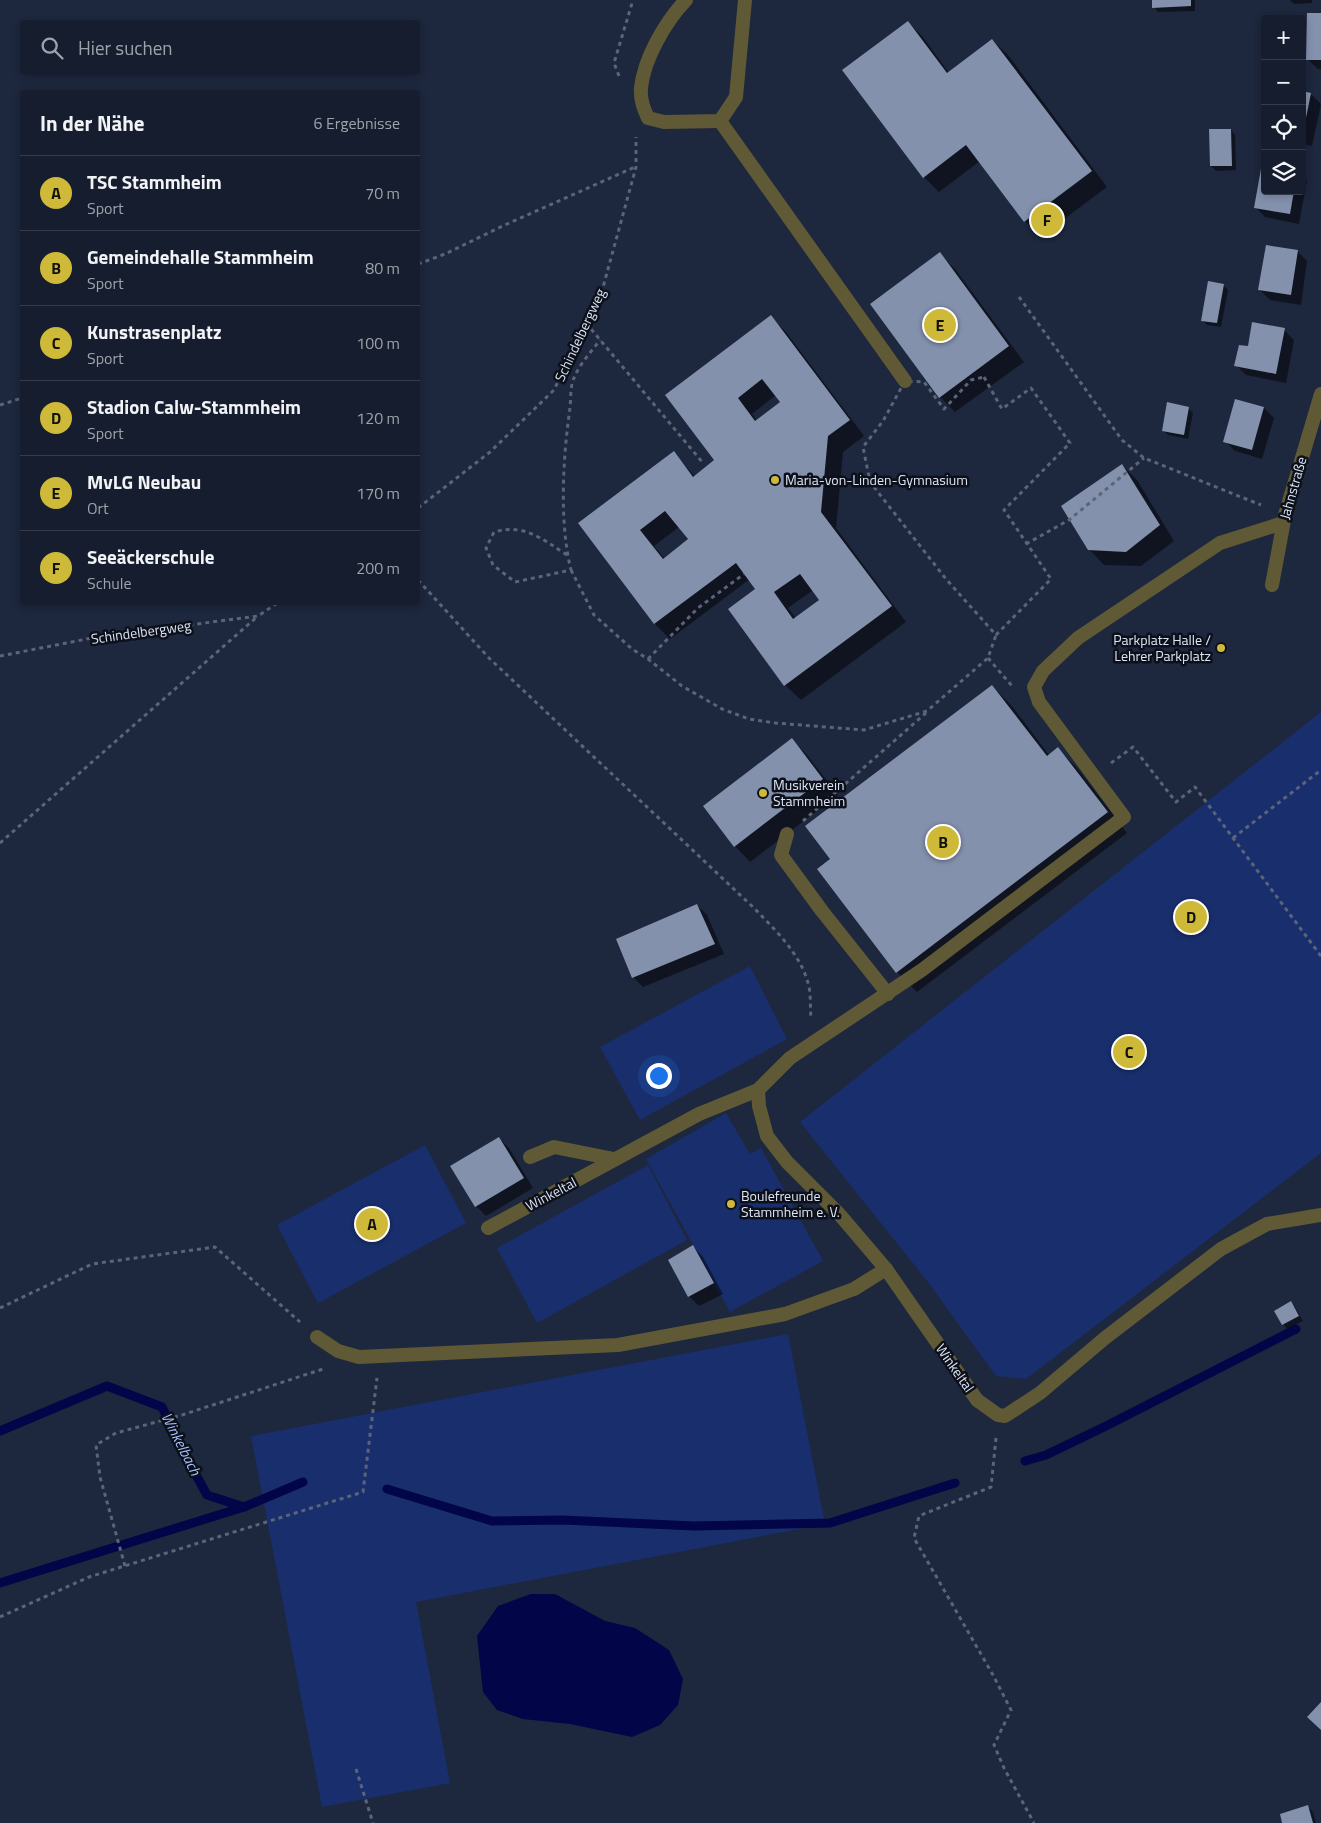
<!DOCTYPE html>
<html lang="de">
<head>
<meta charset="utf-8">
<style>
  body { margin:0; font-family:"Titillium Web",sans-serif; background:#232a3a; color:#f1f3f6 }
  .controls { position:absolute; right:15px; top:15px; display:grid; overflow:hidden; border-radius:5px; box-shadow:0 2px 8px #0003 }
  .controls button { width:45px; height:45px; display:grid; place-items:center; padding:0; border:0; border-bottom:1px solid #353b4a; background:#161d2e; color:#f1f3f6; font:25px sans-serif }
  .you { position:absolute; left:658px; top:1075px; width:18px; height:18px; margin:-12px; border:4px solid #fff; border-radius:50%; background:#1a73e8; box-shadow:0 0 0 8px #1a73e833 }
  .badge { display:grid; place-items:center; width:32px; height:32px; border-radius:50%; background:#ceb938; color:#111; font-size:16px; font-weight:700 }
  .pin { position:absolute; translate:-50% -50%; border:2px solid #fff; box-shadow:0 1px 5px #0006 }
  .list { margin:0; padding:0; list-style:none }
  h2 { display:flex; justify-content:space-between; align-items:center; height:65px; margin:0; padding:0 20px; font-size:21px }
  h2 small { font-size:16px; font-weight:400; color:#9ea2aa }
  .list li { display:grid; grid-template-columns:32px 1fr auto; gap:15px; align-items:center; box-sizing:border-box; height:75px; padding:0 20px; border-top:1px solid #353b4a }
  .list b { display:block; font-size:19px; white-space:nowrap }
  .list p { margin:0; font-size:16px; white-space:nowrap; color:#9ea2aa }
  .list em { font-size:16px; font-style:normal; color:#9ea2aa }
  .icon { flex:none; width:28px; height:28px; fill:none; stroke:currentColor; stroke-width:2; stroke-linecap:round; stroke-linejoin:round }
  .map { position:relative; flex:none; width:1321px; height:1823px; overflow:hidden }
  .search { position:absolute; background:#161d2e; box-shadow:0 2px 8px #0003; left:20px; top:20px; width:400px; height:55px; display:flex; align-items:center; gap:12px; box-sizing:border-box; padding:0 18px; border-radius:5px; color:#9ea2aa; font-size:19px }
  .panel { position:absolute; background:#161d2e; box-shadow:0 2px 8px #0003; left:20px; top:90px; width:400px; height:515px; border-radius:5px }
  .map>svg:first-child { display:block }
  .green { fill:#192f6d }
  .water { fill:#020547 }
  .shadow { fill:#0007; fill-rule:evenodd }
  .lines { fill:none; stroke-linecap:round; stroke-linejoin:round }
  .stream { stroke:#020547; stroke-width:9 }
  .building { fill:#8491ad; fill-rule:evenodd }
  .path { stroke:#5b6478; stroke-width:3; stroke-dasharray:4 4; stroke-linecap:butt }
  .service { stroke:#5f5935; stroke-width:14 }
  .minor { stroke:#5f5935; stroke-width:14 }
  .poi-dot { fill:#ceb938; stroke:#0c101a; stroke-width:2 }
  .labels { text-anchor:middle; stroke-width:5; stroke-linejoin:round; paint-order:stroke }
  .street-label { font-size:14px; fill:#dde4f4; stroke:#0c101a }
  .poi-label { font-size:14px; fill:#dde4f4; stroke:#0c101a; text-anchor:start }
  .water-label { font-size:15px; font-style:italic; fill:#a7c2fd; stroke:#0c101a }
</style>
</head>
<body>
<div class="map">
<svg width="1321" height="1823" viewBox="0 0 1321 1823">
  <rect width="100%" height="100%" fill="#1d273d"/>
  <g class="green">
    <path d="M1321 712V1153L1026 1379 996 1376 928 1282 800 1122Z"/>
    <path d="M750 966 787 1039 640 1120 600 1047Z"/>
    <path d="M726 1113 750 1154 761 1148 823 1261 730 1312 646 1159Z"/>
    <path d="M425 1145 466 1223 318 1303 277 1225Z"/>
    <path d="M648 1165 687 1240 537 1323 497 1248Z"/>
    <path d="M788 1334 825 1524 416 1602 450 1783 322 1807 251 1436Z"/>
  </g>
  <path class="water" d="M531 1594H555L605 1621 635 1628 669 1650 683 1679 678 1705 660 1725 632 1737 570 1724 523 1719 497 1710 483 1692 477 1636 498 1606Z"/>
  <g class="shadow">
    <path d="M1153 0H1195V11L1158 12 1154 7Z"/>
    <path d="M1290 0H1312V3L1294 4Z"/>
    <path d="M1321 14V69H1318L1307 59Z"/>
    <path d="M908 22 923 37 949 73 992 40 1008 55 1107 187 1040 237 1025 221 980 161 939 192 924 177Z"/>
    <path d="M1302 93 1311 94 1321 104 1312 146 1302 144Z"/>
    <path d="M1231 130 1235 135 1236 170 1216 171 1211 166Z"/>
    <path d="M1302 175 1307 180 1299 224 1265 217 1255 207 1265 191H1302Z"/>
    <path d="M1297 251 1307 261 1301 305 1270 300 1260 290Z"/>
    <path d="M940 254 955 269 1024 362 955 412 940 397 872 304Z"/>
    <path d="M1223 285 1228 290 1221 327 1207 325 1202 320Z"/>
    <path d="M771 317 786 332 864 436 843 452 836 528 906 622 801 700 785 685 757 589 750 579 670 639 655 624 580 523 674 453 695 477 715 460 666 395ZM776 395 781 402 757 421 752 414ZM679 527 689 540 665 559 654 546ZM813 590 821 601 796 618 788 608Z"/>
    <path d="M1284 330 1294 340 1286 383 1246 375 1236 365 1249 348Z"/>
    <path d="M1236 401 1264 408 1274 418 1262 459 1235 451 1225 441Z"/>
    <path d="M1188 408 1193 413 1188 439 1168 435 1163 430Z"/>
    <path d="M1122 465 1137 480 1174 541 1141 566 1104 565 1089 549Z"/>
    <path d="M992 686 1012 706 1049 755 1058 749 1078 769 1127 833 917 992 897 972 832 859Z"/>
    <path d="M792 740 807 755 838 795 750 862 735 846Z"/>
    <path d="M697 905 707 915 724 954 643 987 633 977Z"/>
    <path d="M499 1138 509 1148 533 1188 486 1216 476 1206Z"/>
    <path d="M693 1247 703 1257 723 1294 699 1306 689 1296Z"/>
    <path d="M1291 1302 1295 1307 1303 1321 1287 1329 1283 1324Z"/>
    <path d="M1308 1807 1313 1812 1316 1823H1284Z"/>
  </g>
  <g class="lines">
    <g class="stream">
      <path d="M0 1431 107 1386 162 1407 190 1464 207 1495 244 1507 303 1482"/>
      <path d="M1025 1461 1046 1455 1106 1426 1296 1329"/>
      <path d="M387 1489 492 1521 563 1520 694 1526 830 1523 955 1483"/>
      <path d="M0 1583 244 1507"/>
    </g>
  </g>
  <g class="building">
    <path d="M1152 0H1191V6L1152 8Z"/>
    <path d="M1307 13H1321V60H1306Z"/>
    <path d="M908 21 947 73 992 39 1092 171 1024 222 966 145 923 178 842 70Z"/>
    <path d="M1302 91 1311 93 1303 133H1302Z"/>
    <path d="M1209 129H1231L1232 166H1210Z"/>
    <path d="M1262 163H1265V191H1294L1290 214 1254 208Z"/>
    <path d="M1266 245 1298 250 1291 295 1258 290Z"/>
    <path d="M940 252 1009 346 939 398 870 304Z"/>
    <path d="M1208 281 1224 284 1217 323 1201 321Z"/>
    <path d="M771 315 850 420 828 436 821 512 892 606 784 686 728 609 755 589 736 563 654 624 578 523 674 451 693 477 714 460 665 395ZM762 379 780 402 755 421 738 398ZM665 511 688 539 663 559 640 530ZM800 574 819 600 793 619 774 592Z"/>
    <path d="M1252 322 1285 328 1276 374 1234 366 1239 345 1248 346Z"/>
    <path d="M1235 399 1264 407 1252 450 1223 442Z"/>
    <path d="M1167 402 1189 407 1184 435 1162 431Z"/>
    <path d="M1122 464 1160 525 1126 552 1088 550 1061 506Z"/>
    <path d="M992 685 1047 756 1058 747 1108 812 896 973 817 869 830 859 805 826Z"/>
    <path d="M792 738 823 779 734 847 703 806Z"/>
    <path d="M697 904 715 944 632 978 616 939Z"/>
    <path d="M499 1137 524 1178 475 1207 450 1166Z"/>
    <path d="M693 1245 714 1283 688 1297 668 1260Z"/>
    <path d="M1291 1301 1299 1316 1282 1325 1274 1311Z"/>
    <path d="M1321 1702V1730L1307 1717Z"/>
    <path d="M1308 1805 1313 1823H1282L1280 1814Z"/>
  </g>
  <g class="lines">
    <g class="path">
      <path d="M619 76 614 63 633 0"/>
      <path d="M418 264 445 254 507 224 635 167"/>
      <path d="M1019 297 1122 440 1144 458 1261 505"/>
      <path d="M586 323 703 463"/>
      <path d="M984 377 1002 409 1031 388 1070 443 1004 510 1051 579 996 635 946 579 870 482 863 447 883 421 905 381 924 382 944 409 971 380Z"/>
      <path d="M0 405 22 398"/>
      <path d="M418 508 490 452 554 390 602 291 636 167V137"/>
      <path d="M1026 544 1069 520 1144 458"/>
      <path d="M567 555C542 539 524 523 494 532L486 548 493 565 515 582 571 570C559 522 563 457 570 408 571 399 570 386 574 378 579 365 591 352 600 340"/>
      <path d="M571 570 594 615 632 649 648 659 682 686 722 709 749 719 775 723 864 730 927 711 988 658 996 635"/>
      <path d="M418 580 489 658 754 908C776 931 802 955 809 987 811 997 810 1008 811 1018"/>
      <path d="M0 656 97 637 258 616 279 602"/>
      <path d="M988 658 1012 686"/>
      <path d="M648 659 698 608 744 574"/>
      <path d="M1111 763 1133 747 1176 802 1195 787 1321 956"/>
      <path d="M803 821 926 713"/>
      <path d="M1233 838 1321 770"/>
      <path d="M0 843 258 616"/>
      <path d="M0 1308 92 1264 215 1247 300 1322"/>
      <path d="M996 1438 991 1487 919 1516 914 1538 993 1675 1011 1710 994 1745 1004 1768 1034 1823"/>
      <path d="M125 1566 100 1477 96 1445 116 1433 182 1415 323 1369"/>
      <path d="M0 1617 89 1577 363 1492 377 1378"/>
      <path d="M356 1769 373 1823"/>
    </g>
    <g class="service">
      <path d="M720 121 905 381"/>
      <path d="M1283 523 1220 543 1078 638 1043 671 1034 687 1039 702 1124 817 922 970 790 1058 758 1090 759 1106 767 1136 787 1162 840 1215 886 1269 977 1400 998 1415 1005 1416 1040 1393 1105 1338 1221 1249 1267 1224 1321 1215"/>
      <path d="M787 834 781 855 822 911 888 994"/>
      <path d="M530 1157 554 1147 614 1159"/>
      <path d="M488 1228 699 1114 758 1090"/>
      <path d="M317 1337 338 1351 359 1357 618 1345 785 1314 854 1289 886 1269"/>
    </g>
    <g class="minor">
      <path d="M686 0C666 21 644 58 641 88 640 99 643 108 648 118L664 122 720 121 736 97 745 0"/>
      <path d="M1272 585 1285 515 1321 394"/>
    </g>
  </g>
  <g class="poi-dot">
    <circle cx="775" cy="480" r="5"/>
    <circle cx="1221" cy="648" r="5"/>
    <circle cx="763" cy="793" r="5"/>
    <circle cx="731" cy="1204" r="5"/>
  </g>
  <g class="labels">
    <g class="street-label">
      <text transform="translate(580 335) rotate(-65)" y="5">Schindelbergweg</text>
      <text transform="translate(1293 488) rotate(-74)" y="5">Jahnstraße</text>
      <text transform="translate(141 632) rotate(-8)" y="5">Schindelbergweg</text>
      <text transform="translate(551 1194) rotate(-28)" y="5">Winkeltal</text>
      <text transform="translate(955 1368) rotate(55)" y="5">Winkeltal</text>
    </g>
    <g class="poi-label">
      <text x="785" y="485">Maria-von-Linden-Gymnasium</text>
      <text x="1211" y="645" text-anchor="end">Parkplatz Halle /<tspan x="1211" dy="16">Lehrer Parkplatz</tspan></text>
      <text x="773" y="790">Musikverein<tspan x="773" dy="16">Stammheim</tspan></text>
      <text x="741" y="1201">Boulefreunde<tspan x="741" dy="16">Stammheim e. V.</tspan></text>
    </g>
    <g class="water-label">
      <text transform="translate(181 1444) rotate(63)" y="5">Winkelbach</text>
    </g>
  </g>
</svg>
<div class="controls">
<button>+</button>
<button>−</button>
<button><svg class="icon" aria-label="locate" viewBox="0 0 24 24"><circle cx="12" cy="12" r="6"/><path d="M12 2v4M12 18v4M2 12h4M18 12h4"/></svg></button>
<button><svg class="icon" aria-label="layers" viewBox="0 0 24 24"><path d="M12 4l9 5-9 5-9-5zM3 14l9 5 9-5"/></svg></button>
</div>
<div class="you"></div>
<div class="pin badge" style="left:372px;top:1224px">A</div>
<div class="pin badge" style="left:943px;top:842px">B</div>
<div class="pin badge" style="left:1129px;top:1052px">C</div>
<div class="pin badge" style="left:1191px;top:917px">D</div>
<div class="pin badge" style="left:940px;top:325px">E</div>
<div class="pin badge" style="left:1047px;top:220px">F</div>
<div class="search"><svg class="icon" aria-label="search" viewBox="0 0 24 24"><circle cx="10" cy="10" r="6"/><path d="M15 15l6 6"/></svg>Hier suchen</div>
<section class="panel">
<h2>In der Nähe<small>6 Ergebnisse</small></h2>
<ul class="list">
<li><span class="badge">A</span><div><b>TSC Stammheim</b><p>Sport</p></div><em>70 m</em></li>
<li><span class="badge">B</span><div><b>Gemeindehalle Stammheim</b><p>Sport</p></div><em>80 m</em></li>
<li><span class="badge">C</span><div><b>Kunstrasenplatz</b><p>Sport</p></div><em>100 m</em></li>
<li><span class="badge">D</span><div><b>Stadion Calw-Stammheim</b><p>Sport</p></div><em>120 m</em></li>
<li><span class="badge">E</span><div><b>MvLG Neubau</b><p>Ort</p></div><em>170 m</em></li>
<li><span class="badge">F</span><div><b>Seeäckerschule</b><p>Schule</p></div><em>200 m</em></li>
</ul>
</section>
</div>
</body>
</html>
